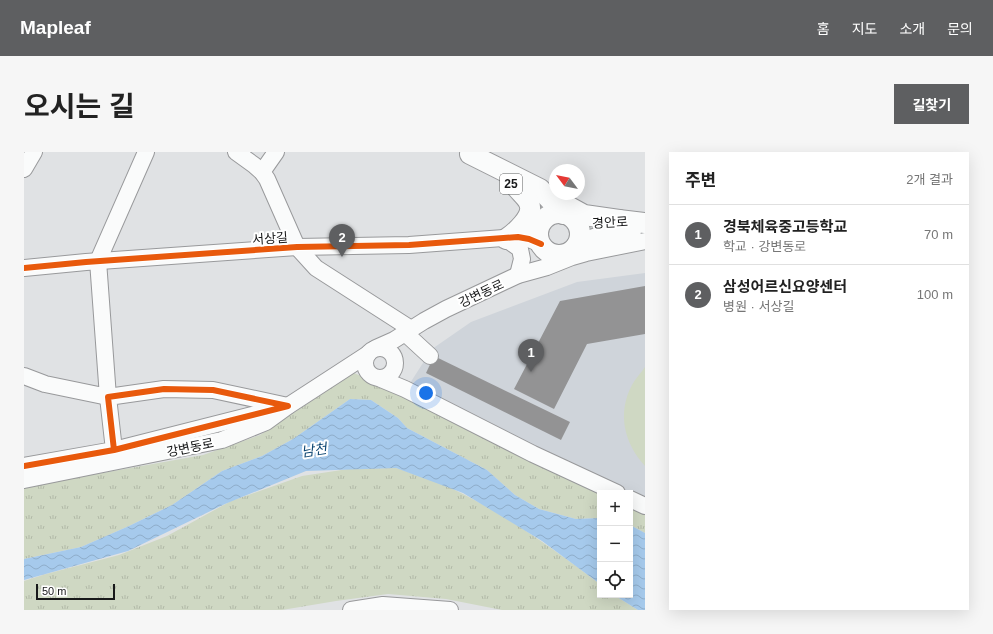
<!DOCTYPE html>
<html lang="ko">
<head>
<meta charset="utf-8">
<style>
  body { margin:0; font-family:Helvetica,"Noto Sans KR",sans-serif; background:#f6f6f6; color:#222 }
  .controls { position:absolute; right:12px; bottom:12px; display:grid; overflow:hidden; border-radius:0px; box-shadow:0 4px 16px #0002 }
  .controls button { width:36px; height:36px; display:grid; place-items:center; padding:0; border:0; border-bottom:1px solid #e0e0e0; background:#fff; color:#222; font:20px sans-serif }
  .compass { position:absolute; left:525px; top:12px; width:36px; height:36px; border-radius:50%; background:#fff; box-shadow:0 4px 16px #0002; rotate:302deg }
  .scale { position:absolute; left:12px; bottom:10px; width:79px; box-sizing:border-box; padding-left:4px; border:2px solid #18191a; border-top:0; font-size:11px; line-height:14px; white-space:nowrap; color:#18191a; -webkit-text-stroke:3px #fff; paint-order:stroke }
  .you { position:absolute; left:402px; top:241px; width:14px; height:14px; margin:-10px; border:3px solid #fff; border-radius:50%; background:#1a73e8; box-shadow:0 0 0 6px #1a73e833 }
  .badge { display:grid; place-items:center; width:26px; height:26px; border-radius:50%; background:#5e5f61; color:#fff; font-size:13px; font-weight:700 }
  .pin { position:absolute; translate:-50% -33px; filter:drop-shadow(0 1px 2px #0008) }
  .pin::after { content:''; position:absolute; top:21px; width:14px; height:12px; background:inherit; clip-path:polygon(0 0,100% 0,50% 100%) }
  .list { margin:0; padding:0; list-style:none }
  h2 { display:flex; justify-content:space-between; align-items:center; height:52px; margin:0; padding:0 16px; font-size:17px }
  h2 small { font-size:13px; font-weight:400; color:#767676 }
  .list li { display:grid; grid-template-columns:26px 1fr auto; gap:12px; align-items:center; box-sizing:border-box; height:60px; padding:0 16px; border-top:1px solid #e0e0e0 }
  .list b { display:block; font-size:15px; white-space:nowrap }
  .list p { margin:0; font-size:13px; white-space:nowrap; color:#767676 }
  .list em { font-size:13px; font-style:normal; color:#767676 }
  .icon { flex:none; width:22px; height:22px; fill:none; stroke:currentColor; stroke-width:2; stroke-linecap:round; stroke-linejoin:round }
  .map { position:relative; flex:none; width:621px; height:458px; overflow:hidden; border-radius:0px }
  header { display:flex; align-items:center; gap:24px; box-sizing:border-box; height:56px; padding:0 20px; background:#5e5f61; color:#fff }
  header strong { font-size:19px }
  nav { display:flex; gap:22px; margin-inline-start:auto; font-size:14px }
  .intro { display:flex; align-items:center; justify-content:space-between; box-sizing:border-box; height:96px; padding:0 24px }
  h1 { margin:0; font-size:28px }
  .button { padding:10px 18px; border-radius:0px; background:#5e5f61; color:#fff; font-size:14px; font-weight:700 }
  main { display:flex; gap:24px; padding:0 24px }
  aside { flex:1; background:#fff; border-radius:0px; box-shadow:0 4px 16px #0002 }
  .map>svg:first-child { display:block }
  .built { fill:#cfd4da }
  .green { fill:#cfd8c3 }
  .park { fill:url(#park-tufts) }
  .water { fill:url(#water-waves) }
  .building { fill:#939394 }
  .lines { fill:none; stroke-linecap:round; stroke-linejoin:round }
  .minor-casing { stroke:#98999b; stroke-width:18 }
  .major-casing { stroke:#98999b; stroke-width:22 }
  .minor { stroke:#fafbfb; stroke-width:16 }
  .major { stroke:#fafbfb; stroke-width:20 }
  .cycleway-casing { stroke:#fff; stroke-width:8 }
  .cycleway { stroke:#e8590c; stroke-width:6 }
  .labels { text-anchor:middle; stroke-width:4; stroke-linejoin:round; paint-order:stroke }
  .shield { fill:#fff; stroke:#5d5e5f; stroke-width:1 }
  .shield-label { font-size:12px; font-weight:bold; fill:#18191a }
  .street-label { font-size:13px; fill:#18191a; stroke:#fff }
  .water-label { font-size:14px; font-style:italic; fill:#0d4672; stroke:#fff }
</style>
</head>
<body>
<header>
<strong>Mapleaf</strong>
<nav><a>홈</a><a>지도</a><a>소개</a><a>문의</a></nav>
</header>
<div class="intro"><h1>오시는 길</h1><a class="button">길찾기</a></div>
<main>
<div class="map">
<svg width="621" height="458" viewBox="0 0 621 458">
  <defs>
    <pattern id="park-tufts" width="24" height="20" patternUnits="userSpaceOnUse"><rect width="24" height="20" fill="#cfd8c3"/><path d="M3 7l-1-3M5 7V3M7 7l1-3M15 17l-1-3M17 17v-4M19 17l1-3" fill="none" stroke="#b1b9a7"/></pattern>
    <pattern id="water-waves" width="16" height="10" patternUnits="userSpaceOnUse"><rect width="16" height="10" fill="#a6caec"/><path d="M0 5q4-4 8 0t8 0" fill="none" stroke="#8eadca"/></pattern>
  </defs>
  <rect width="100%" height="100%" fill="#e0e2e4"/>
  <path class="built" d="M621 121V354L606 341H593L379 242 408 197 447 170 553 130Z"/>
  <path class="green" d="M621 215V314C600 291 593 261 608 233 611 227 617 221 621 215Z"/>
  <g class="park">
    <path d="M330 221 379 242 576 341V366L552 367 515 357 491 343 463 318 383 276 374 266 347 248 326 247 269 287 238 304 198 319 148 353 105 374 57 395 0 407V335L179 303 236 283Z"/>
    <path d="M372 316C392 323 414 329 433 339 484 364 531 398 576 432V443H590L614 458H478L422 447 364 442 312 449 258 458H0V429L22 422 95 403 143 384 207 349 278 324 324 317Z"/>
    <path d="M606 347 621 354V381L606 373Z"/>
  </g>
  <g class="water">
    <path d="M326 247 347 248 374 266 383 276 463 318 491 343 515 357 552 367 576 366V432L518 389 439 341 372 316 282 319 201 352 104 399 0 428V407L57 395 105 374 148 353 198 319 238 304 269 287Z"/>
    <path d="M606 373 621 381V458H614L590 443H606Z"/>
  </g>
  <g class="building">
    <path d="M621 134V182L563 192 530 257 490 237 536 149Z"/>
    <path d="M410 204 546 270 537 288 402 221Z"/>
  </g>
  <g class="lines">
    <defs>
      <g id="minor">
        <path d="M212 0 230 13 238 20 243 27 273 95 292 116 387 177"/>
        <path d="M0 17 10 0"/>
        <path d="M238 20 252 0"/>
        <path d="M494 85 516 74"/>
        <path d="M482 87 496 97 498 107 494 123"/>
        <path d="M0 116 62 110 273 95 385 93 494 85 505 87 517 92"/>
        <path d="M381 181 406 204"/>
        <circle cx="356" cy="211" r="15"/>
        <path d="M352 196 370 188 400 169 422 157 494 123 523 115 548 105 562 101 621 89"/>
        <path d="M0 224 21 232 84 245 74 109 122 0"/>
        <path d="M357 227 381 237 509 302 593 341"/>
        <path d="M0 314 90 298 264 254 189 238 140 237 84 245 90 298"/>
        <path d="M0 328 198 288 242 270 264 254 344 202"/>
        <path d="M606 347 621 354"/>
        <path d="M327 458 359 453 426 458"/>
      </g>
      <g id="major">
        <path d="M446 2 516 37 539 62"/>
        <path d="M540 52 560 63 595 68"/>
        <circle cx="535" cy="82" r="21"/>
        <path d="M581 70 595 68 621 71"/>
        <path d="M482 87C491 81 511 64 505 51 503 46 497 41 493 36"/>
        <path d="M553 93 573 86 607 79"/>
      </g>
    </defs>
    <use href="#minor" class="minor-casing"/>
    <use href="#major" class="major-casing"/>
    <use href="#minor" class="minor"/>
    <use href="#major" class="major"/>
    <defs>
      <g id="cycleway">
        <path d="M0 116 62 110 273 95 385 93 494 85 505 87 517 92"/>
        <path d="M0 314 90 298 264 254 189 238 140 237 84 245 90 298"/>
      </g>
    </defs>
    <use href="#cycleway" class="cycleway-casing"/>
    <use href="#cycleway" class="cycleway"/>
  </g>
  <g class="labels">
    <rect class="shield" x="476" y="22" width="22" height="20" rx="3"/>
    <g class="shield-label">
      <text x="487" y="36">25</text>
    </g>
    <g class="street-label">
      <text transform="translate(586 70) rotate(-3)" y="5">경안로</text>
      <text transform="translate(246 86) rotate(-4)" y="5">서상길</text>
      <text transform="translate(457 141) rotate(-25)" y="5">강변동로</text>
      <text transform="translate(166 295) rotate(-12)" y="5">강변동로</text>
    </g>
    <g class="water-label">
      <text transform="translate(290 298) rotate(-9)" y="5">남천</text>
    </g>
  </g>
</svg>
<div class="controls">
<button>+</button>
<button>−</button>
<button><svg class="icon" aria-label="locate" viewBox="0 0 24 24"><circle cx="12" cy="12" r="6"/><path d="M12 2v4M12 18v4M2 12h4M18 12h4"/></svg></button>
</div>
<svg class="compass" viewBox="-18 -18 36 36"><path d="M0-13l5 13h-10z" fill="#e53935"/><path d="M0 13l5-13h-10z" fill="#767676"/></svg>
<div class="scale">50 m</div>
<div class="you"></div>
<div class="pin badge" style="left:507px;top:220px">1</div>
<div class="pin badge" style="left:318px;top:105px">2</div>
</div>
<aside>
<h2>주변<small>2개 결과</small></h2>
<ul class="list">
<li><span class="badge">1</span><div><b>경북체육중고등학교</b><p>학교 · 강변동로</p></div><em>70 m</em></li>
<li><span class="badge">2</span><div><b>삼성어르신요양센터</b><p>병원 · 서상길</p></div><em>100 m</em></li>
</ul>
</aside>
</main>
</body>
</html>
